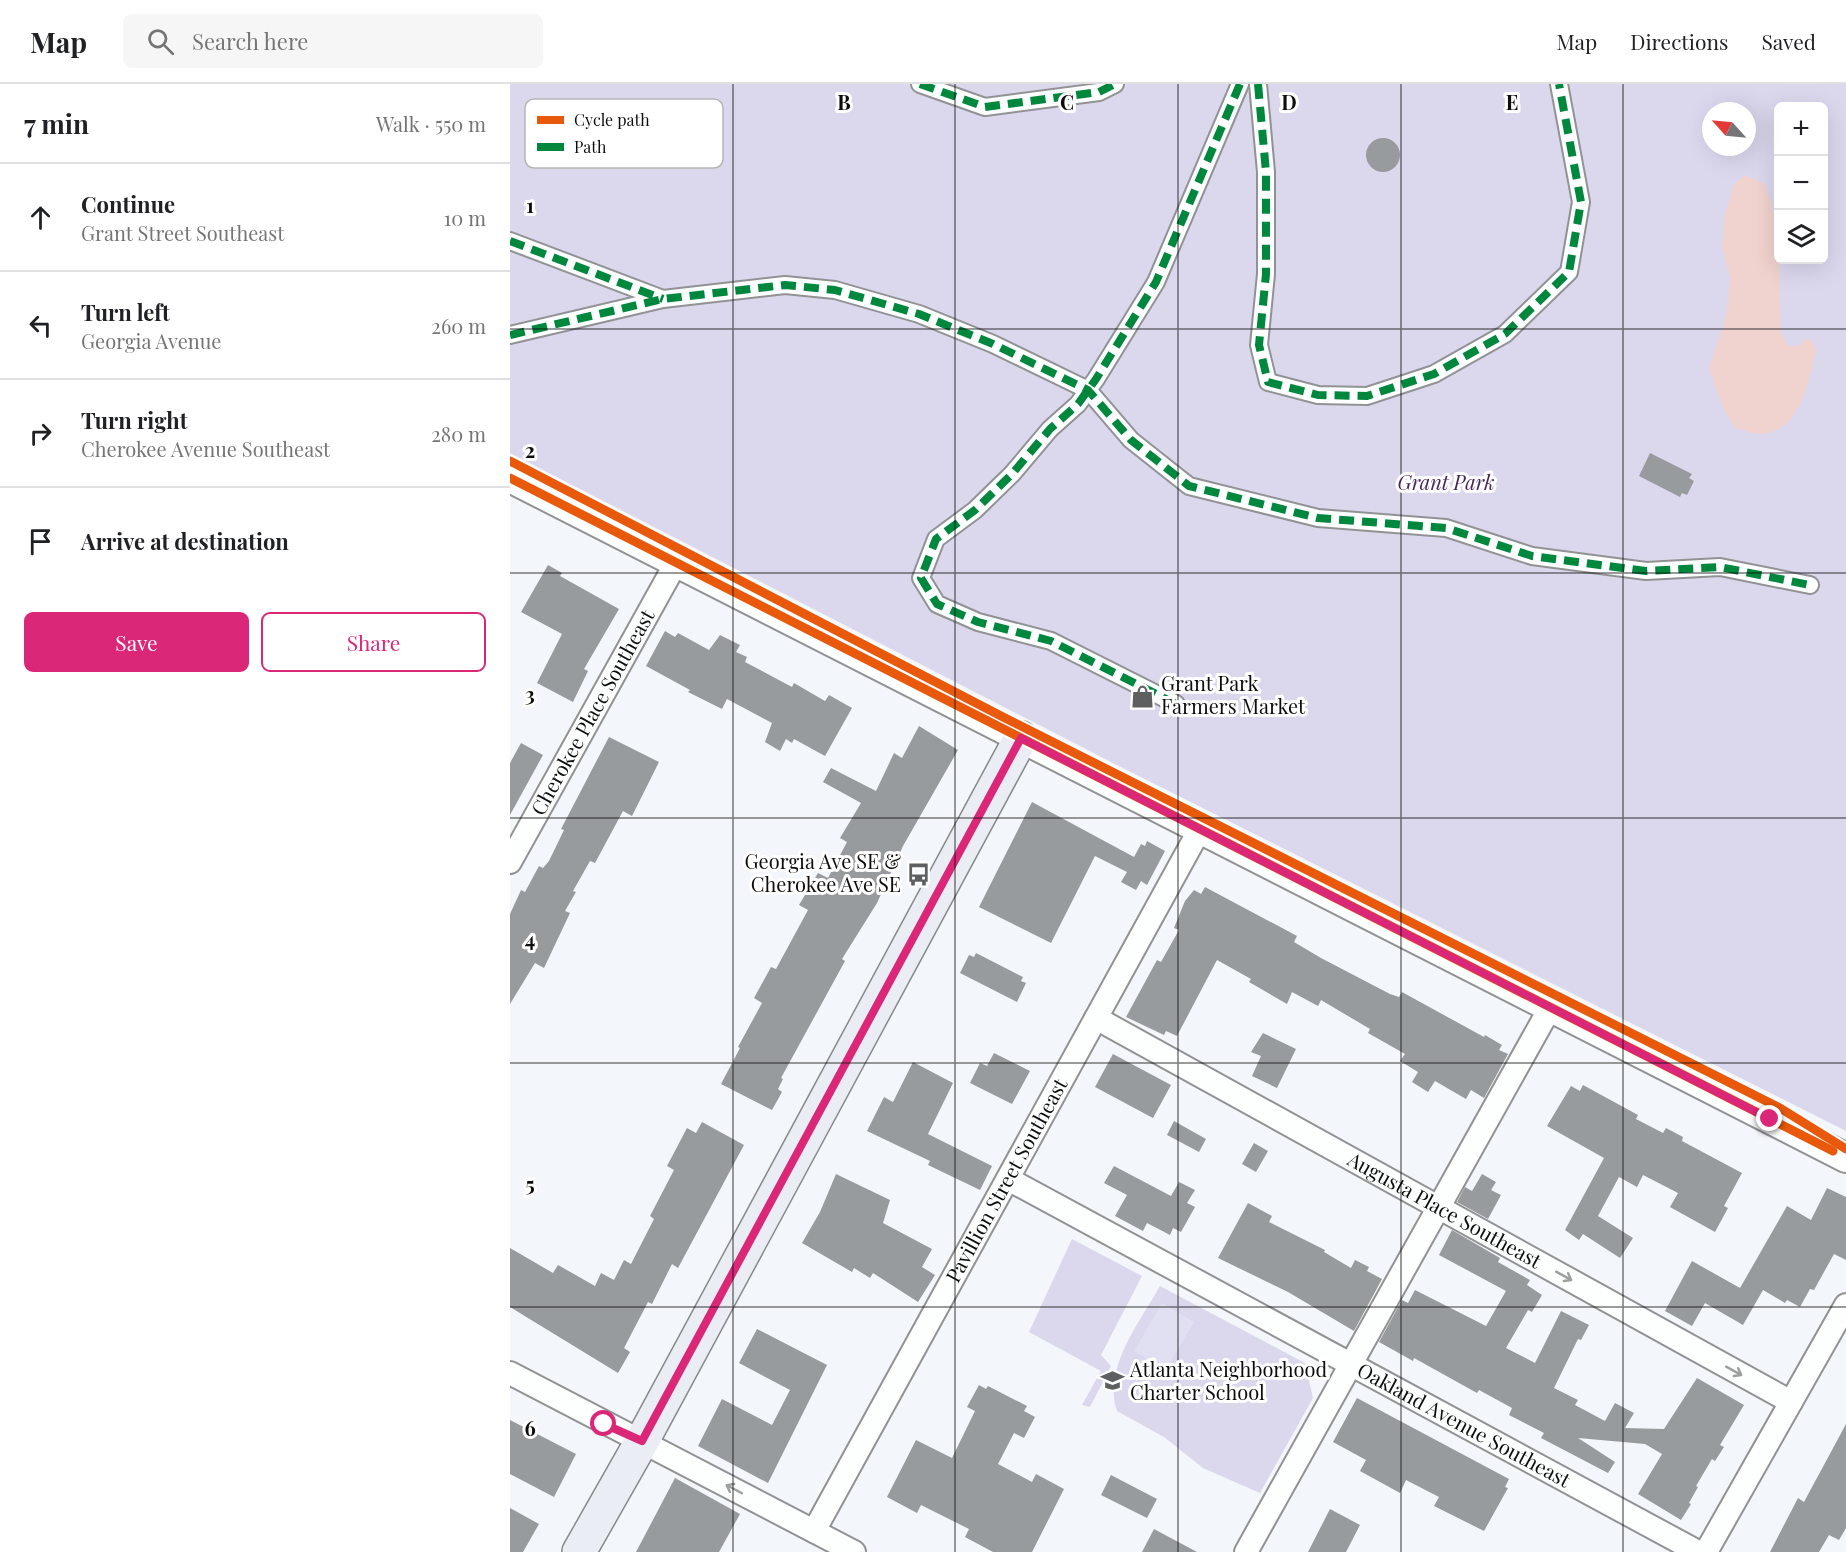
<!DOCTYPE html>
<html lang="en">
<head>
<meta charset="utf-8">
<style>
  body { margin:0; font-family:"Playfair Display",serif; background:#f6f6f6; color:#202124 }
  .controls { position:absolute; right:18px; top:18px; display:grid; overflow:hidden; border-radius:9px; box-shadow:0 6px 24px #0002 }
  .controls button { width:54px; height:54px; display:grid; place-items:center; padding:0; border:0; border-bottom:2px solid #e0e0e0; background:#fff; color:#202124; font:30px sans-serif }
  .compass { position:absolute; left:1192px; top:18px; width:54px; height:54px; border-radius:50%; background:#fff; box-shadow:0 6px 24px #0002; rotate:297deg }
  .stop { position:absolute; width:18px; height:18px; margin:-14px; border:4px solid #db2777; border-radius:50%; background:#fff }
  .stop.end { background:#db2777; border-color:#fff; box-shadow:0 2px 6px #0008 }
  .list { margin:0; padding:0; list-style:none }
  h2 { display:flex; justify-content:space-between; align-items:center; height:78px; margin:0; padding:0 24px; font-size:26px }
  h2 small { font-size:20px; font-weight:400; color:#757577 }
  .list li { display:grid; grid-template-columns:39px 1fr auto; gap:18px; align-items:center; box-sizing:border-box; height:108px; padding:0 24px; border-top:2px solid #e0e0e0 }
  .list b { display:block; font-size:22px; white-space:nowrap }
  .list p { margin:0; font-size:20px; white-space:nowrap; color:#757577 }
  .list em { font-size:20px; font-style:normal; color:#757577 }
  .actions { display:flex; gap:12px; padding:18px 24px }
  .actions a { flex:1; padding:14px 0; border:2px solid #db2777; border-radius:9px; text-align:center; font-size:21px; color:#db2777 }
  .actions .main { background:#db2777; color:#fff }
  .icon { flex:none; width:33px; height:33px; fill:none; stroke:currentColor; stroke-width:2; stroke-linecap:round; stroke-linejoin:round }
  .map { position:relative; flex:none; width:1336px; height:1468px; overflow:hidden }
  header { display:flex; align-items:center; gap:36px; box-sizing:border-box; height:84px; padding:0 30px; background:#fff; border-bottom:2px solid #e0e0e0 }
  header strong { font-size:28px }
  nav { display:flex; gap:33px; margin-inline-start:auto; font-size:21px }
  .search { width:420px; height:54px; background:#f6f6f6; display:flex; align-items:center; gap:15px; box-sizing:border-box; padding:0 21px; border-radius:9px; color:#757577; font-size:22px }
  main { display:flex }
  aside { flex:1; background:#fff }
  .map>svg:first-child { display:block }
  .green { fill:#dbd7ed; fill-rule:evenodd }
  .pitch { fill:#e0e0f2 }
  .water { fill:#f0d2ce }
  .building { fill:#989b9e }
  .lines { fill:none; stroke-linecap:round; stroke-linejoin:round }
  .pedestrian-casing { stroke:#919294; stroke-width:20 }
  .minor-casing { stroke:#919294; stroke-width:26 }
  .tertiary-casing { stroke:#919294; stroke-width:32 }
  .secondary-casing { stroke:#87898a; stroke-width:36 }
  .pedestrian { stroke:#fdfefe; stroke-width:16 }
  .minor { stroke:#fdfefe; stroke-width:22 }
  .tertiary { stroke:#fdfefe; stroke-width:28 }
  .secondary { stroke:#eaeef4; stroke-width:33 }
  .quiet { stroke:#00873e; stroke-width:8; stroke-dasharray:15 8; stroke-linecap:butt }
  .cycleway-casing { stroke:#fff; stroke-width:13 }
  .cycleway { stroke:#e8590c; stroke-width:9 }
  .oneway { stroke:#9d9e9e }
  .route { stroke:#db2777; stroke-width:8 }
  .grid { fill:none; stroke:#0d0d0d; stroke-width:1.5; stroke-opacity:0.55 }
  .labels { text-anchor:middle; stroke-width:6; stroke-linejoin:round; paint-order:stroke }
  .park-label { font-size:20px; font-style:italic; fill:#45265d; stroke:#fff }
  .poi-label { font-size:20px; fill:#0d0d0d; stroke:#fff; text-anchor:start }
  .street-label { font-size:20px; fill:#0d0d0d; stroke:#fff }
  .key { fill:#fff; stroke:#b6b6b6; stroke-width:1.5 }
  .key-label { font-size:16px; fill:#0d0d0d }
  .grid-label { font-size:20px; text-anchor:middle; font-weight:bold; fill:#0d0d0d; stroke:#fff; stroke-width:6; stroke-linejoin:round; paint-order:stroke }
</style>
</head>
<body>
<header>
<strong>Map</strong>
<div class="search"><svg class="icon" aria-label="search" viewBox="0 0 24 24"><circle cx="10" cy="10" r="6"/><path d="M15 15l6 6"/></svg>Search here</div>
<nav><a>Map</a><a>Directions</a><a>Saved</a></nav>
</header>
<main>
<aside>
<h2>7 min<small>Walk · 550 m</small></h2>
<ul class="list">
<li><svg class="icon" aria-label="ahead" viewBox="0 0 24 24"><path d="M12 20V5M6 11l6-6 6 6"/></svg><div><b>Continue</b><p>Grant Street Southeast</p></div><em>10 m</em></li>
<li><svg class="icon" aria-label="left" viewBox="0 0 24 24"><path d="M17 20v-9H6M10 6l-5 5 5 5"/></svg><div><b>Turn left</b><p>Georgia Avenue</p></div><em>260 m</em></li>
<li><svg class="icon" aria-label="right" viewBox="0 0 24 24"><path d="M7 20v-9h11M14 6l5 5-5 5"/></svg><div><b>Turn right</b><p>Cherokee Avenue Southeast</p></div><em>280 m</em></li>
<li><svg class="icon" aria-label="arrive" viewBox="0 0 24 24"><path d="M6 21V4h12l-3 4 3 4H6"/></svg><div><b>Arrive at destination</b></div></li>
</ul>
<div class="actions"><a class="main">Save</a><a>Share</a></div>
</aside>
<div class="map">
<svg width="1336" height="1468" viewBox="0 0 1336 1468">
  <rect width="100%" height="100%" fill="#f3f6fa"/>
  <g class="green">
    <path d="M0 0H1336V1047L605 680 0 369ZM1268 22H1314V176H1268ZM1201 27H1237V63H1201Z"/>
    <path d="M562 1155 632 1192 591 1271 601 1282 580 1323 572 1321 591 1287 519 1248Z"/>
    <path d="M650 1202 795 1279 803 1314 750 1409 693 1384 654 1353 607 1327C592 1285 630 1238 650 1202Z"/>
  </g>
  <path class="pitch" d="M652 1219 684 1238 656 1286 624 1267Z"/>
  <path class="water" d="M1235 91 1255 100C1274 151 1268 194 1271 248L1278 262H1289L1298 253 1306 265C1300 295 1289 352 1248 350 1241 349 1232 345 1225 344L1213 324 1199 284 1216 233 1220 194 1212 163 1215 130 1224 101Z"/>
  <g class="building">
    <circle cx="873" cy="71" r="17"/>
    <path d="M1140 369 1182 390 1179 394 1184 397 1177 411 1172 409 1170 413 1129 392Z"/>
    <path d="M38 481 52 489 50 492 109 525 74 585 78 587 63 618 27 599 52 550 11 528Z"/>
    <path d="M155 547 165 553 168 549 199 566 210 551 230 561 226 568 237 573 235 578 282 603 284 599 315 617 319 611 342 624 315 672 284 655 282 659 276 655 270 667 255 658 262 639 217 615 212 625 178 608 180 606 136 582Z"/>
    <path d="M409 642 448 666 393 762 367 819 332 875 335 877 271 994 273 995 268 1005 272 1008 262 1026 211 1000 230 964 228 963 252 919 244 914 261 883 266 885 298 826 289 821 308 789 318 794 337 758 330 754 351 719 313 698 321 684 366 707 384 669 392 674Z"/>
    <path d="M99 653 149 678 122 732 113 727 85 779 80 777 63 807 66 808 55 827 60 829 34 884 25 879 0 920V830L11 806 15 808 29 782 33 784 39 777 54 746 51 745Z"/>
    <path d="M11 659 33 671 0 731V679Z"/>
    <path d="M522 718 624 773 631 760 635 762 637 757 655 767 637 801 631 797 626 806 611 798 617 788 585 772 541 859 469 823Z"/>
    <path d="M695 803 787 852 784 858 811 874 880 910 889 913 892 908 974 953 975 951 992 961 989 966 998 970 974 1014 961 1006 956 1015 925 997 918 1008 902 998 908 988 890 977 895 970 858 949 860 945 811 916 808 922 782 908 777 920 739 898 741 895 707 876 667 952 656 947 654 951 616 933 647 876 651 878 669 846 664 844 675 817 684 806 691 810Z"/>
    <path d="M466 869 513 893 511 897 516 899 507 918 450 889 459 871 464 873Z"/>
    <path d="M753 949 786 965 767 1004 742 992 751 972 741 968Z"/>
    <path d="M484 969 520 987 502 1020 460 999 470 979 477 982Z"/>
    <path d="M603 970 661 1001 643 1034 585 1003Z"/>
    <path d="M403 978 443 999 418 1050 482 1082 470 1106 418 1081 420 1077 357 1047 374 1013 383 1018Z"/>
    <path d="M1073 1001 1128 1031 1126 1035 1153 1049 1156 1044 1173 1053 1172 1057 1232 1089 1214 1122 1218 1124 1205 1148 1160 1123 1168 1109 1133 1091 1127 1103 1109 1093 1088 1132 1123 1154 1110 1174 1073 1150 1069 1156 1055 1146 1094 1074 1037 1042 1061 1002 1070 1007Z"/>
    <path d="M664 1037 696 1055 689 1068 657 1051Z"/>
    <path d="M192 1038 234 1061 168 1184 162 1180 142 1220 138 1218 114 1264 120 1268 108 1289 0 1223V1164L43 1189 48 1181 85 1202 91 1189 104 1196 114 1176 121 1180 144 1135 140 1132 164 1086 157 1082 177 1044 186 1049Z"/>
    <path d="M744 1059 758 1067 746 1088 732 1080Z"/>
    <path d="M604 1082 661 1112 669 1098 685 1106 677 1119 685 1123 671 1148 663 1144 660 1151 637 1139 633 1147 605 1132 617 1111 594 1099Z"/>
    <path d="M326 1090 380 1116 373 1139 422 1165 412 1183 425 1191 408 1218 363 1189 360 1194 344 1184 342 1188 292 1159 310 1128Z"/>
    <path d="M972 1090 986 1098 981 1106 991 1111 978 1135 947 1118 955 1103 962 1107Z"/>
    <path d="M1317 1104 1336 1113V1176L1324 1170 1304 1206 1300 1205 1290 1223 1277 1216 1275 1219 1253 1206 1233 1241 1195 1219 1182 1242 1155 1227 1182 1177 1230 1204 1277 1122 1301 1136Z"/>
    <path d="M738 1119 762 1132 759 1138 815 1166 814 1168 841 1184 845 1176 859 1183 857 1187 872 1195 844 1247 778 1208 708 1174Z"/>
    <path d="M942 1146 990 1174 988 1178 1020 1196 1017 1201 1032 1211 1022 1228 1018 1226 996 1264 1025 1279 1051 1227 1079 1241 1071 1256 1068 1255 1044 1304 1068 1316 1065 1321 1095 1337 1105 1319 1124 1329 1115 1344 1154 1345 1187 1294 1234 1321 1210 1361 1214 1363 1205 1377 1202 1375 1186 1402 1188 1403 1179 1419 1181 1420 1171 1436 1128 1410 1152 1370 1135 1360 1068 1354 1105 1378 1098 1389 1031 1354 1034 1349 999 1331 1002 1324 969 1306 967 1309 904 1274 903 1277 869 1258 892 1216 898 1219 905 1206 976 1242 996 1207 929 1171Z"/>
    <path d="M247 1245 317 1281 258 1399 188 1362 212 1315 262 1341 280 1306 229 1279Z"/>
    <path d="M469 1301 476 1305 478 1302 517 1322 514 1327 525 1333 514 1354 504 1349 488 1380 522 1398 526 1390 554 1405 522 1468H483L455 1453 459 1445 411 1421 407 1429 377 1413 406 1356 442 1374 465 1327 457 1323Z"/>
    <path d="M847 1314 999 1395 995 1403 998 1404 974 1447 924 1422 929 1413 896 1396 890 1409 850 1387 856 1376 823 1358Z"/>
    <path d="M0 1336 66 1370 44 1413 0 1390Z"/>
    <path d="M1336 1340V1444L1329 1456 1319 1451 1309 1468H1260L1288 1414 1294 1418Z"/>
    <path d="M601 1391 647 1415 637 1434 591 1411Z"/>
    <path d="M165 1394 230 1430 209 1468H126Z"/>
    <path d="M0 1424 29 1440 13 1468H0Z"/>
    <path d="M820 1425 850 1441 836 1468H798Z"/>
    <path d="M644 1445 687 1468H632Z"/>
  </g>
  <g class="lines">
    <defs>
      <g id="pedestrian">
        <path d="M410 0 475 23 589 8 605 0"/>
        <path d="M748 0 756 88V190L749 261 758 298 808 311 857 312 924 290 995 250 1059 188 1071 118 1049 0"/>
        <path d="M0 157 153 215"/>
        <path d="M0 251 153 215 275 201 325 206 409 230 483 260 578 306 621 356 679 402 808 434 936 444 1022 472 1136 487 1210 483 1300 501"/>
        <path d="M666 620 541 557 468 538 427 520 411 494 426 455 465 426 502 390 540 345 568 320 586 295 646 198 730 0"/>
      </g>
      <g id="minor">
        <path id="s1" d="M0 778 166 479"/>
        <path id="s2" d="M586 934 1281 1318"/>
        <path id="s3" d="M498 1095 1188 1468"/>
        <path d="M0 1289 344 1468"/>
        <path id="s4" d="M304 1447 690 745"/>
        <path d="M736 1468 1040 924"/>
        <path d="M1196 1468 1336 1221"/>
      </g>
      <path id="tertiary" d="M0 394 1336 1074"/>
      <path id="secondary" d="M69 1468 132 1357 511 654"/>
    </defs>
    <use href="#pedestrian" class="pedestrian-casing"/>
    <use href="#minor" class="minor-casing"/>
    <use href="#tertiary" class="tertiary-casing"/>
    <use href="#secondary" class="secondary-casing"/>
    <use href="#pedestrian" class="pedestrian"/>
    <use href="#minor" class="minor"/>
    <use href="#tertiary" class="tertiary"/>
    <use href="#secondary" class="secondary"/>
    <g class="quiet">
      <path d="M410 0 475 23 589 8 605 0"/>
      <path d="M748 0 756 88V190L749 261 758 298 808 311 857 312 924 290 995 250 1059 188 1071 118 1049 0"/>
      <path d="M0 157 153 215"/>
      <path d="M0 251 153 215 275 201 325 206 409 230 483 260 578 306 621 356 679 402 808 434 936 444 1022 472 1136 487 1210 483 1300 501"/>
      <path d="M666 620 541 557 468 538 427 520 411 494 426 455 465 426 502 390 540 345 568 320 586 295 646 198 730 0"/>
    </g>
    <defs>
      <g id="cycleway">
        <path d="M0 377 493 633 1270 1024 1336 1065"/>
        <path d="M0 394 1323 1067"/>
      </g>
    </defs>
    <use href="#cycleway" class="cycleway-casing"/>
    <use href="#cycleway" class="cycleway"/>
  </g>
  <defs><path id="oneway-shaft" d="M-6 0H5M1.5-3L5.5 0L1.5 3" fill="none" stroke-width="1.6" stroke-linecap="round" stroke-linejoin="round" transform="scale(1.5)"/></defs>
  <g class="oneway">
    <use href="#oneway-shaft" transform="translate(1054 1192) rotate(29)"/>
    <use href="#oneway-shaft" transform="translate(1224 1287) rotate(29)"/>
    <use href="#oneway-shaft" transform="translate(224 1405) rotate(-152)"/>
  </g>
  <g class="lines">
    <path class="route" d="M94 1340 132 1357 511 654 1260 1035"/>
  </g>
  <path class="grid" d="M223 0V1468M445 0V1468M668 0V1468M891 0V1468M1113 0V1468M0 245H1336M0 489H1336M0 734H1336M0 979H1336M0 1223H1336"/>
  <defs>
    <symbol id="shop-bare" viewBox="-9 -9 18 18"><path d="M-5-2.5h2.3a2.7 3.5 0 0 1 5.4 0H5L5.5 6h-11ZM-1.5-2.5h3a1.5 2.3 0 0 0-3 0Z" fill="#5e5f60" stroke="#fff" stroke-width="2.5" paint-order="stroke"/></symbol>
    <symbol id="bus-bare" viewBox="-9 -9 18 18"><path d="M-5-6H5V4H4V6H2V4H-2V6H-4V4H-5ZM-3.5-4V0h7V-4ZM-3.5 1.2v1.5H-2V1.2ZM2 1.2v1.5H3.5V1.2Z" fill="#5e5f60" stroke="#fff" stroke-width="2.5" paint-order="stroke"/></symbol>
    <symbol id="school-bare" viewBox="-9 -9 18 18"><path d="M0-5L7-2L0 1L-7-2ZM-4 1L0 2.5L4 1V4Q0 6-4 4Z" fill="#5e5f60" stroke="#fff" stroke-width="2.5" paint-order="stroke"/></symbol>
  </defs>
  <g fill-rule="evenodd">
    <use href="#shop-bare" x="616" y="596" width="33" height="33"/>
    <use href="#bus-bare" x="392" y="774" width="33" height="33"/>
    <use href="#school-bare" x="586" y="1280" width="33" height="33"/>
  </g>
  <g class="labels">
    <g class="park-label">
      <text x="936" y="406">Grant Park</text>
    </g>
    <g class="poi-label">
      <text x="651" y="607">Grant Park<tspan x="651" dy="23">Farmers Market</tspan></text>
      <text x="391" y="785" text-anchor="end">Georgia Ave SE &amp;<tspan x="391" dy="23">Cherokee Ave SE</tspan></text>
      <text x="620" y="1293">Atlanta Neighborhood<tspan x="620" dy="23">Charter School</tspan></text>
    </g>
    <g class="street-label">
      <text dy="7" stroke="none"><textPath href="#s1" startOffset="171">Cherokee Place Southeast</textPath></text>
      <text dy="7" stroke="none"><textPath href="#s4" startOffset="400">Pavillion Street Southeast</textPath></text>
      <text dy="7" stroke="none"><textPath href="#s2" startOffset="398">Augusta Place Southeast</textPath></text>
      <text dy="7" stroke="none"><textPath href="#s3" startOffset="518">Oakland Avenue Southeast</textPath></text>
    </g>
  </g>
  <rect x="15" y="15" width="198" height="69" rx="9" class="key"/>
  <rect x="27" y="32" width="27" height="8" fill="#e8590c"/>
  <rect x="27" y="59" width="27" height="8" fill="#00873e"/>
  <g class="key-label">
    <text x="64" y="42">Cycle path</text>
    <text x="64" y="69">Path</text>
  </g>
  <g class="grid-label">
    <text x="334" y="26">B</text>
    <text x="557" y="26">C</text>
    <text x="779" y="26">D</text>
    <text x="1002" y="26">E</text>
    <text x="20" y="129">1</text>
    <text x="20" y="374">2</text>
    <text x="20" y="618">3</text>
    <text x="20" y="863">4</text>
    <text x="20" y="1108">5</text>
    <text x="20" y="1352">6</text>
  </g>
</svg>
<div class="controls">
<button>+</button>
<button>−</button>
<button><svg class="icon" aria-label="layers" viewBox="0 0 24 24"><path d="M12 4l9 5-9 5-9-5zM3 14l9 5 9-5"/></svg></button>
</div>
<svg class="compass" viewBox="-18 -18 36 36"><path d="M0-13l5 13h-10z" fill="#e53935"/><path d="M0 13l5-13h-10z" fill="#757577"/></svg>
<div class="stop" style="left:94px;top:1340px"></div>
<div class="stop end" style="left:1260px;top:1035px"></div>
</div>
</main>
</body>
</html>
